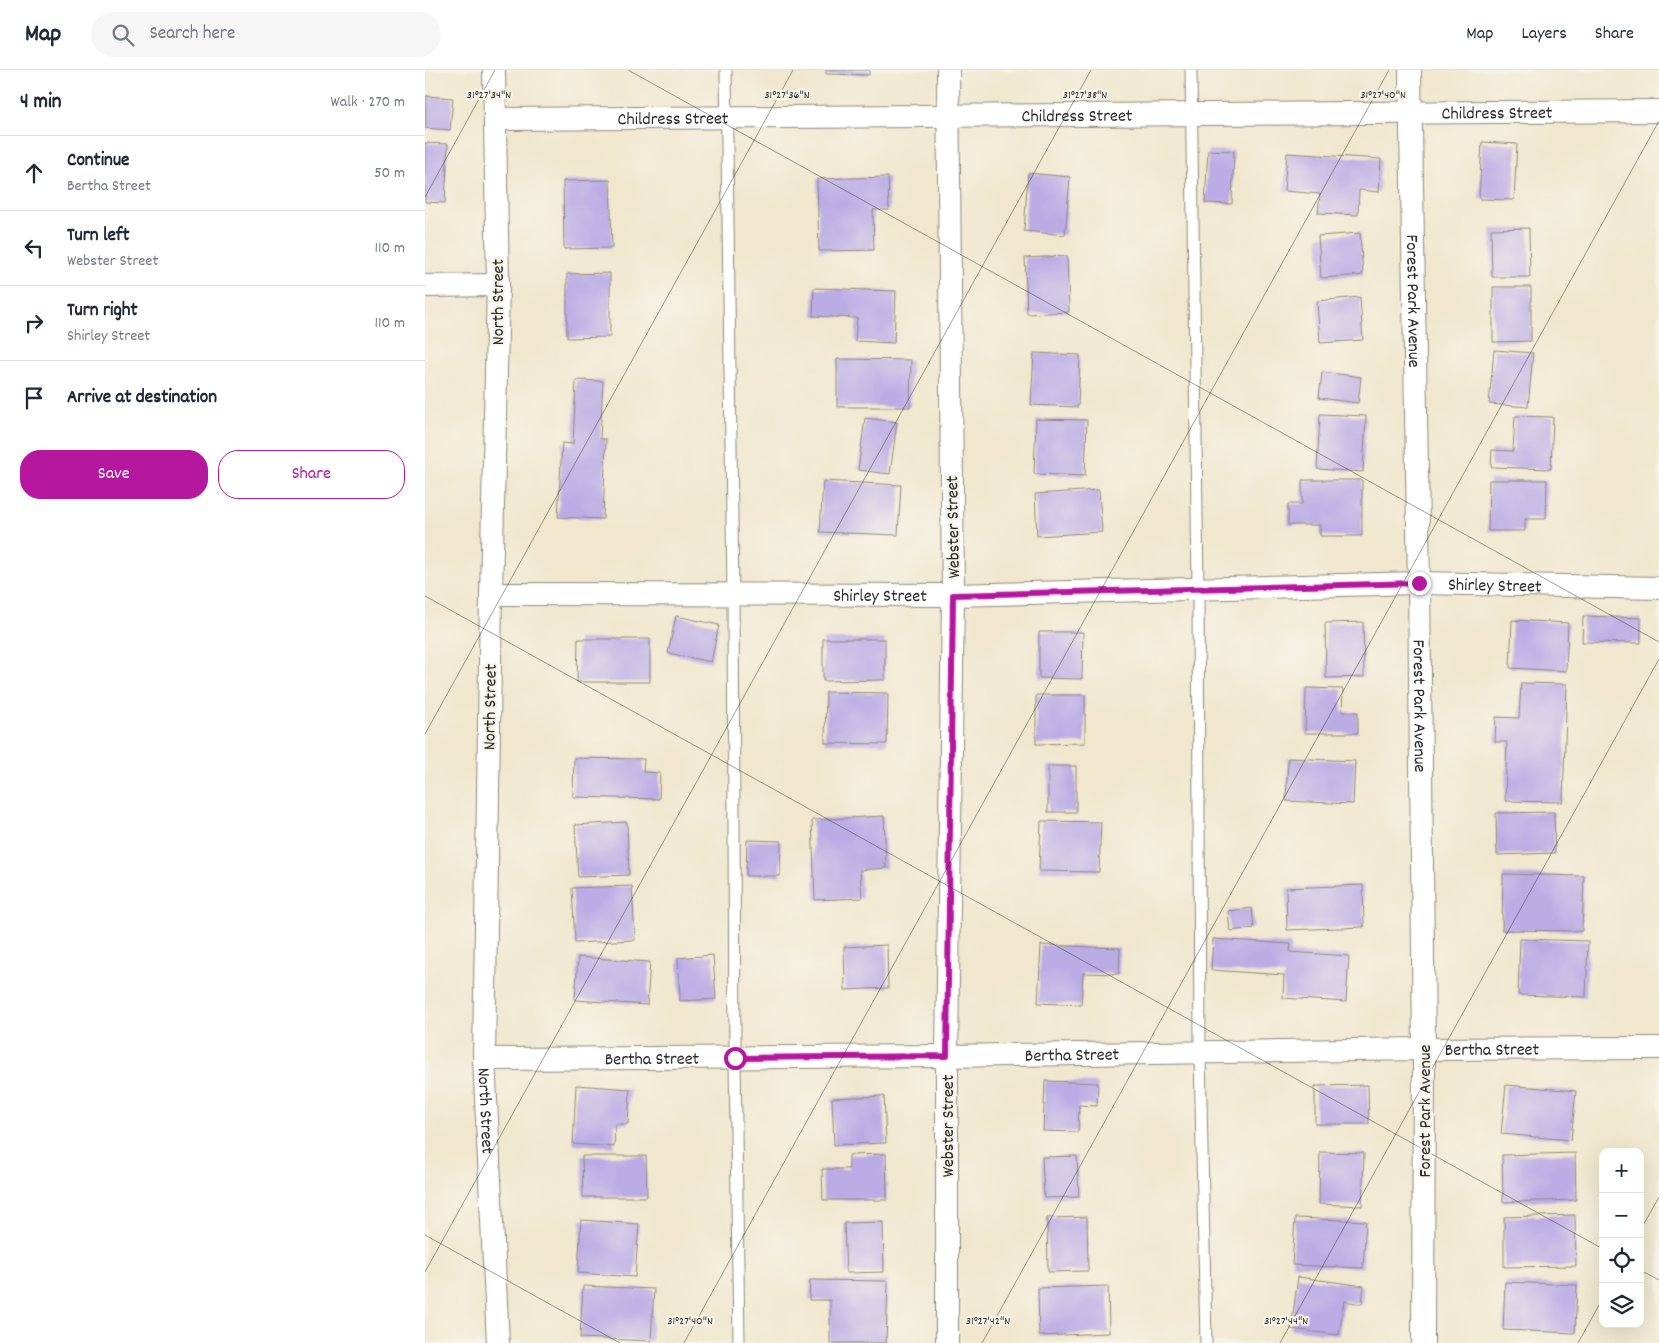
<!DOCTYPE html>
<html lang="en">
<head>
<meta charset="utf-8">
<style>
  body { margin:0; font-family:Dekko,sans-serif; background:#f6f6f7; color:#1f2937 }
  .controls { position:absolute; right:15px; bottom:15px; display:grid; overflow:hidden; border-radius:10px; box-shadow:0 5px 20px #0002 }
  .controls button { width:45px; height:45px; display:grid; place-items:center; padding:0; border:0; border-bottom:1px solid #e0e1e3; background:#fff; color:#1f2937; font:25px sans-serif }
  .stop { position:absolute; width:15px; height:15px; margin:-11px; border:4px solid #b5179e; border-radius:50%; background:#fff }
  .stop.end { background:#b5179e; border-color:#fff; box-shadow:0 1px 5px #0008 }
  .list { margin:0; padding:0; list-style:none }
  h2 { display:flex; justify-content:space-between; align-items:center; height:65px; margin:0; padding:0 20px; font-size:21px }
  h2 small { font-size:16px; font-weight:400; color:#747a83 }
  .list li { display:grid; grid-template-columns:32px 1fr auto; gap:15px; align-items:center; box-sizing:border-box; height:75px; padding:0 20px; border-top:1px solid #e0e1e3 }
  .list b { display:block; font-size:19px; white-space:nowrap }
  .list p { margin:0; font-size:16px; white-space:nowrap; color:#747a83 }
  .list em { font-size:16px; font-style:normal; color:#747a83 }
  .actions { display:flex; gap:10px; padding:15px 20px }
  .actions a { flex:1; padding:11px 0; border:1px solid #b5179e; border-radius:20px; text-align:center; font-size:18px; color:#b5179e }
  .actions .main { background:#b5179e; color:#fff }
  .icon { flex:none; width:28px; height:28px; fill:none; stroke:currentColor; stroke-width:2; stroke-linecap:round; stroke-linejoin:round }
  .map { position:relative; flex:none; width:1234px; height:1273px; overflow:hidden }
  header { display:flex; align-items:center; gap:30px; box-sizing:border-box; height:70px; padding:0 25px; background:#fff; border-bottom:1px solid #e0e1e3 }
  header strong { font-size:24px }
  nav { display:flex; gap:28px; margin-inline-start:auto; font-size:18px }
  .search { width:350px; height:45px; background:#f6f6f7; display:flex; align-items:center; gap:12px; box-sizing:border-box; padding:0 18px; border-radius:28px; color:#747a83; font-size:19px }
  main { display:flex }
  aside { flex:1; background:#fff }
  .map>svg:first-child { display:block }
  .building { fill:#bcace5 }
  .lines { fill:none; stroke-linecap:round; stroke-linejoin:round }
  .lane-casing { stroke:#8e897c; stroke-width:13 }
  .street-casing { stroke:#8e897c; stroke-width:24 }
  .lane { stroke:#fff; stroke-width:11 }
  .street { stroke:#fff; stroke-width:22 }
  .route { stroke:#b5179e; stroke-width:6 }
  .ticks { fill:none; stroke:#2b2b2b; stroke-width:1; stroke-opacity:0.45 }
  .labels { text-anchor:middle; stroke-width:4.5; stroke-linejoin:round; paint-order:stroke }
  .street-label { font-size:18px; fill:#2b2b2b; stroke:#f7f3e8 }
  .ticks-label { font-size:12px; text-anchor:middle; fill:#2b2b2b; stroke:#f7f3e8; stroke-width:4.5; stroke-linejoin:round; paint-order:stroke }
</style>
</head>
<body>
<header>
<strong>Map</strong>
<div class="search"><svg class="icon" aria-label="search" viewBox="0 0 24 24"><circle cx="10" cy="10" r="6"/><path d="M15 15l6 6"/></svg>Search here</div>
<nav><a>Map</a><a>Layers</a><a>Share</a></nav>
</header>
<main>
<aside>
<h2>4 min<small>Walk · 270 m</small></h2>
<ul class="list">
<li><svg class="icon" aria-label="ahead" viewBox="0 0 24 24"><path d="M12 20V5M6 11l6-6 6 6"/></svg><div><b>Continue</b><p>Bertha Street</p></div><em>50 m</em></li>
<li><svg class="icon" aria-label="left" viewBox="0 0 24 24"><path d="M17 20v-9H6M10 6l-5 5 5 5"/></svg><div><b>Turn left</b><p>Webster Street</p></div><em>110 m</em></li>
<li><svg class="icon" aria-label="right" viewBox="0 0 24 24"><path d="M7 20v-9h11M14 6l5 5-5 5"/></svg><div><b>Turn right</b><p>Shirley Street</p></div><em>110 m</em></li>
<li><svg class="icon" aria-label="arrive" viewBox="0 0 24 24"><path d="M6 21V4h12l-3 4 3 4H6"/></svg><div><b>Arrive at destination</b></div></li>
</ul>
<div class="actions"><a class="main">Save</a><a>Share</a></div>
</aside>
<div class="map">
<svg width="1234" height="1273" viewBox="0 0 1234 1273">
  <rect width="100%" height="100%" fill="#f7f3e8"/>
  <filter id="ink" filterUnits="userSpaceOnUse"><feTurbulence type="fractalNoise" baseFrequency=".02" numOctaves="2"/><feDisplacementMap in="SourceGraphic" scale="10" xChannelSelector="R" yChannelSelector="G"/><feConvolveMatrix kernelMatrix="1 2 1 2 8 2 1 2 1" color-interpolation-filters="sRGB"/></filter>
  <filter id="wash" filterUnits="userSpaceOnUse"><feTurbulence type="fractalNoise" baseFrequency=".0096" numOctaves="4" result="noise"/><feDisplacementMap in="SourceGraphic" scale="20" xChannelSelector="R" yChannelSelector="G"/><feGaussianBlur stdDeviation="1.12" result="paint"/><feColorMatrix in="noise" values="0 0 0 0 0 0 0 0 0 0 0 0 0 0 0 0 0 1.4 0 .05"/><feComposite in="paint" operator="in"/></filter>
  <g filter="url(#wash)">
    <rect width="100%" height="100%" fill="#f0e7ce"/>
    <g id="blocks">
      <g class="building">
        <path d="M401 0H444V5L401 4Z"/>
        <path d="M1 26 28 28 25 60 0 58Z"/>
        <path d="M1057 72 1092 74 1089 130 1054 129Z"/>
        <path d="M0 73 23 74 20 133 0 132Z"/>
        <path d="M783 80 809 81 807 134 780 133Z"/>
        <path d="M862 83 956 89 954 122 934 120 933 145 893 143 895 124 859 121Z"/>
        <path d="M603 103 645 107 640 165 599 161Z"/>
        <path d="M463 107 464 140H448L449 180 394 181 392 109Z"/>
        <path d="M185 110 187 178 139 179 138 111Z"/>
        <path d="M1104 158 1105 207H1067L1066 159Z"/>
        <path d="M935 163 938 205 896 208 893 166Z"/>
        <path d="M642 186 644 242 602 244 600 188Z"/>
        <path d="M185 203V267L142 268V204Z"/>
        <path d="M1068 217H1106V271L1068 272Z"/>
        <path d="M389 218 471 221 469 273 430 271 432 248 388 246Z"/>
        <path d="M935 227 938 270 895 273 892 231Z"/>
        <path d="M1069 280 1108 283 1103 337 1064 334Z"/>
        <path d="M609 283 655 285 653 337 606 335Z"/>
        <path d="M412 289 486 290 485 337H412Z"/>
        <path d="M897 302 936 307 933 333 894 328Z"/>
        <path d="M151 310 178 311 175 369H181L178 449 133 447 137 373 148 374Z"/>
        <path d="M895 344 941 346 938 402 892 399Z"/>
        <path d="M1090 346 1128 347 1126 399 1066 397 1067 380 1088 381Z"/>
        <path d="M440 348 472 352 465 404 433 400Z"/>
        <path d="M611 349 662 350 660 406 609 404Z"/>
        <path d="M877 410H937V466H895V455H863V434H877Z"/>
        <path d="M1064 410H1122L1121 449H1100V461H1063Z"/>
        <path d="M398 411 476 415 473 465 395 462Z"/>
        <path d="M674 420 677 462 612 466 610 424Z"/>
        <path d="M251 546 294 555 286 592 243 583Z"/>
        <path d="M1158 546 1216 548V573L1157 572Z"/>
        <path d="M1087 550 1143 553 1141 601 1085 598Z"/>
        <path d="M938 552 939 607 901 608 900 553Z"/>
        <path d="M614 562H658L657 609 614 608Z"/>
        <path d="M153 569H225V612H152Z"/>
        <path d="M398 569H460V610L398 611Z"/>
        <path d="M1096 613 1142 614 1138 732 1080 731 1082 672H1070L1071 647 1094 648Z"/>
        <path d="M881 618 918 619 917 642H933V663H880Z"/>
        <path d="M401 622 463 623 462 674 400 673Z"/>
        <path d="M611 625H660V673L611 674Z"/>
        <path d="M149 688 219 689 218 702 235 703 234 729 148 727Z"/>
        <path d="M863 688 930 691 928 734 861 731Z"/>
        <rect x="623" y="696" width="28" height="46"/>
        <path d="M1129 742 1130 783 1072 785 1071 743Z"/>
        <path d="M459 746 461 798 435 800 437 828 390 830 387 750Z"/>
        <path d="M616 751 676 752 674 802 614 801Z"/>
        <path d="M202 752 204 805 153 807 150 755Z"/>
        <path d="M322 770 356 771 355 806H321Z"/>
        <path d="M1078 804 1159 806 1157 861 1077 860Z"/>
        <path d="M938 815 939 857 862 860 861 818Z"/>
        <path d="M207 816 210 870 150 873 147 818Z"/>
        <path d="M827 838 829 858 805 861 803 841Z"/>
        <path d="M788 869 866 874 865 882 924 886 921 932 858 928 859 905 786 900Z"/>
        <path d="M1095 869 1163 871 1161 927 1093 925Z"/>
        <path d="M462 875 463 918 420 920 419 877Z"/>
        <path d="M616 875 695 878 694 904 658 903 656 935 613 933Z"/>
        <path d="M288 885 291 929 255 931 253 888Z"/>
        <path d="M153 887 225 892 222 935 150 930Z"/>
        <path d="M620 1011 673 1013 672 1036 654 1035 653 1062 618 1061Z"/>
        <path d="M151 1015 205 1019 203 1054H190L189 1077 148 1074Z"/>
        <path d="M943 1015 944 1054H890V1016Z"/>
        <path d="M1081 1015 1151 1021 1146 1070 1076 1064Z"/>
        <path d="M459 1026 461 1073 409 1075 407 1028Z"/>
        <path d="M895 1082 939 1083 937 1136 894 1134Z"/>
        <path d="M1150 1083 1151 1130 1078 1132 1077 1085Z"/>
        <path d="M461 1084 462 1130H398L397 1099H424V1085Z"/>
        <path d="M157 1086H221L222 1127H158Z"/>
        <path d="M652 1086 654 1127 619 1128 617 1087Z"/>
        <path d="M1150 1145 1151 1196 1079 1197V1147Z"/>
        <path d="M662 1147 663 1201 623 1202 622 1148Z"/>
        <path d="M870 1148 941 1151 938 1198 867 1195Z"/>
        <path d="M156 1150 214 1154 210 1207 153 1203Z"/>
        <path d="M458 1152 459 1202 421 1203 419 1153Z"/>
        <path d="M873 1207 939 1216 937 1234 919 1231 914 1265 866 1259Z"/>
        <path d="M385 1210 463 1211 461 1273H405V1230H384Z"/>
        <path d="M1080 1212 1152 1215 1150 1263 1078 1260Z"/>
        <path d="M158 1216 229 1219 226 1271 155 1268Z"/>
        <path d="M683 1216 684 1263 614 1266 613 1218Z"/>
      </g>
    </g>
  </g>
  <g filter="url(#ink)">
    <use href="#blocks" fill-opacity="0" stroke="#8e897c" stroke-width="1"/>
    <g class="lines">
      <defs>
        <g id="lane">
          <path d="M301 0 308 524 310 988 314 1273"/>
          <path d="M766 0 773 518 775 983 781 1273"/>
        </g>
        <g id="street">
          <path id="s1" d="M69 0 73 215 66 524 59 989 73 1273"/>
          <path id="s2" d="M985 0 994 513 999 979 998 1273"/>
          <path id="s3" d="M70 49 1234 41"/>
          <path d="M0 216 73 215"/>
          <path id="s4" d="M66 524 528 525 994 513 1234 518"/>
          <path id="s5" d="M59 989 522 986 999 979 1234 978"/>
          <path d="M522 1273V986L528 525 523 0"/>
        </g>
      </defs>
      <use href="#lane" class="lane-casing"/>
      <use href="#street" class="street-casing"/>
      <use href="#lane" class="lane"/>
      <use href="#street" class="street"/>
    </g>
  </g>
  <g class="lines" filter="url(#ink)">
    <path class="route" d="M310 988 522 986 528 525 994 513"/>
  </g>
  <path class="ticks" d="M203 0 1234 572M0 127 70 0M0 526 1178 1179M0 664 368 0M1215 1161 1234 1127M0 1165 195 1273M1215 1200 1234 1210M0 1202 666 0M259 1273 964 0M557 1273 1234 51M855 1273 1234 589M1153 1273 1178 1228"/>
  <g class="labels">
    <g class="street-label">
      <text dy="6" stroke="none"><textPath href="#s3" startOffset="1002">Childress Street</textPath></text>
      <text dy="6" stroke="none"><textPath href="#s3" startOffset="582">Childress Street</textPath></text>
      <text dy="6" stroke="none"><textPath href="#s3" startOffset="178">Childress Street</textPath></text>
      <text transform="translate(72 232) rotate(-90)" y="6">North Street</text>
      <text dy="6" stroke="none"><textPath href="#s2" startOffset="231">Forest Park Avenue</textPath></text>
      <text transform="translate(527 457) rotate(-91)" y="6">Webster Street</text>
      <text dy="6" stroke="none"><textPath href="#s4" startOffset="1004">Shirley Street</textPath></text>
      <text dy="6" stroke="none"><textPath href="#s4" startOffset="389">Shirley Street</textPath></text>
      <text dy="6" stroke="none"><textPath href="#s2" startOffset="636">Forest Park Avenue</textPath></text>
      <text transform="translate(64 637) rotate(-89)" y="6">North Street</text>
      <text dy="6" stroke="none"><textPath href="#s5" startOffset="1008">Bertha Street</textPath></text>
      <text dy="6" stroke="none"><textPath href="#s5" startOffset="588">Bertha Street</textPath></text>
      <text dy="6" stroke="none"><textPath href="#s5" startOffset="168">Bertha Street</textPath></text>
      <text transform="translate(999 1041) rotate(-90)" y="6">Forest Park Avenue</text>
      <text dy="6" stroke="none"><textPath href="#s1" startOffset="1041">North Street</textPath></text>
      <text transform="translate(522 1056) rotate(-90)" y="6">Webster Street</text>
    </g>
  </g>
  <g class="ticks-label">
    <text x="64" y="28">31°27'34"N</text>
    <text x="362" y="28">31°27'36"N</text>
    <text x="660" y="28">31°27'38"N</text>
    <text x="958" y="28">31°27'40"N</text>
    <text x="265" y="1254">31°27'40"N</text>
    <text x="563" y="1254">31°27'42"N</text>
    <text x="861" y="1254">31°27'44"N</text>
  </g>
</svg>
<div class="controls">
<button>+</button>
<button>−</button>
<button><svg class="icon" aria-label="locate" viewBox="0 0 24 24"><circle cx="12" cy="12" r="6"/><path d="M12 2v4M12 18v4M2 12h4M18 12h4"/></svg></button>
<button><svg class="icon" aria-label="layers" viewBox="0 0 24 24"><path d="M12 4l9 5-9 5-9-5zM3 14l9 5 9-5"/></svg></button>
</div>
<div class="stop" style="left:310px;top:988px"></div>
<div class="stop end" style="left:994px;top:513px"></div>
</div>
</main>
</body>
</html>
